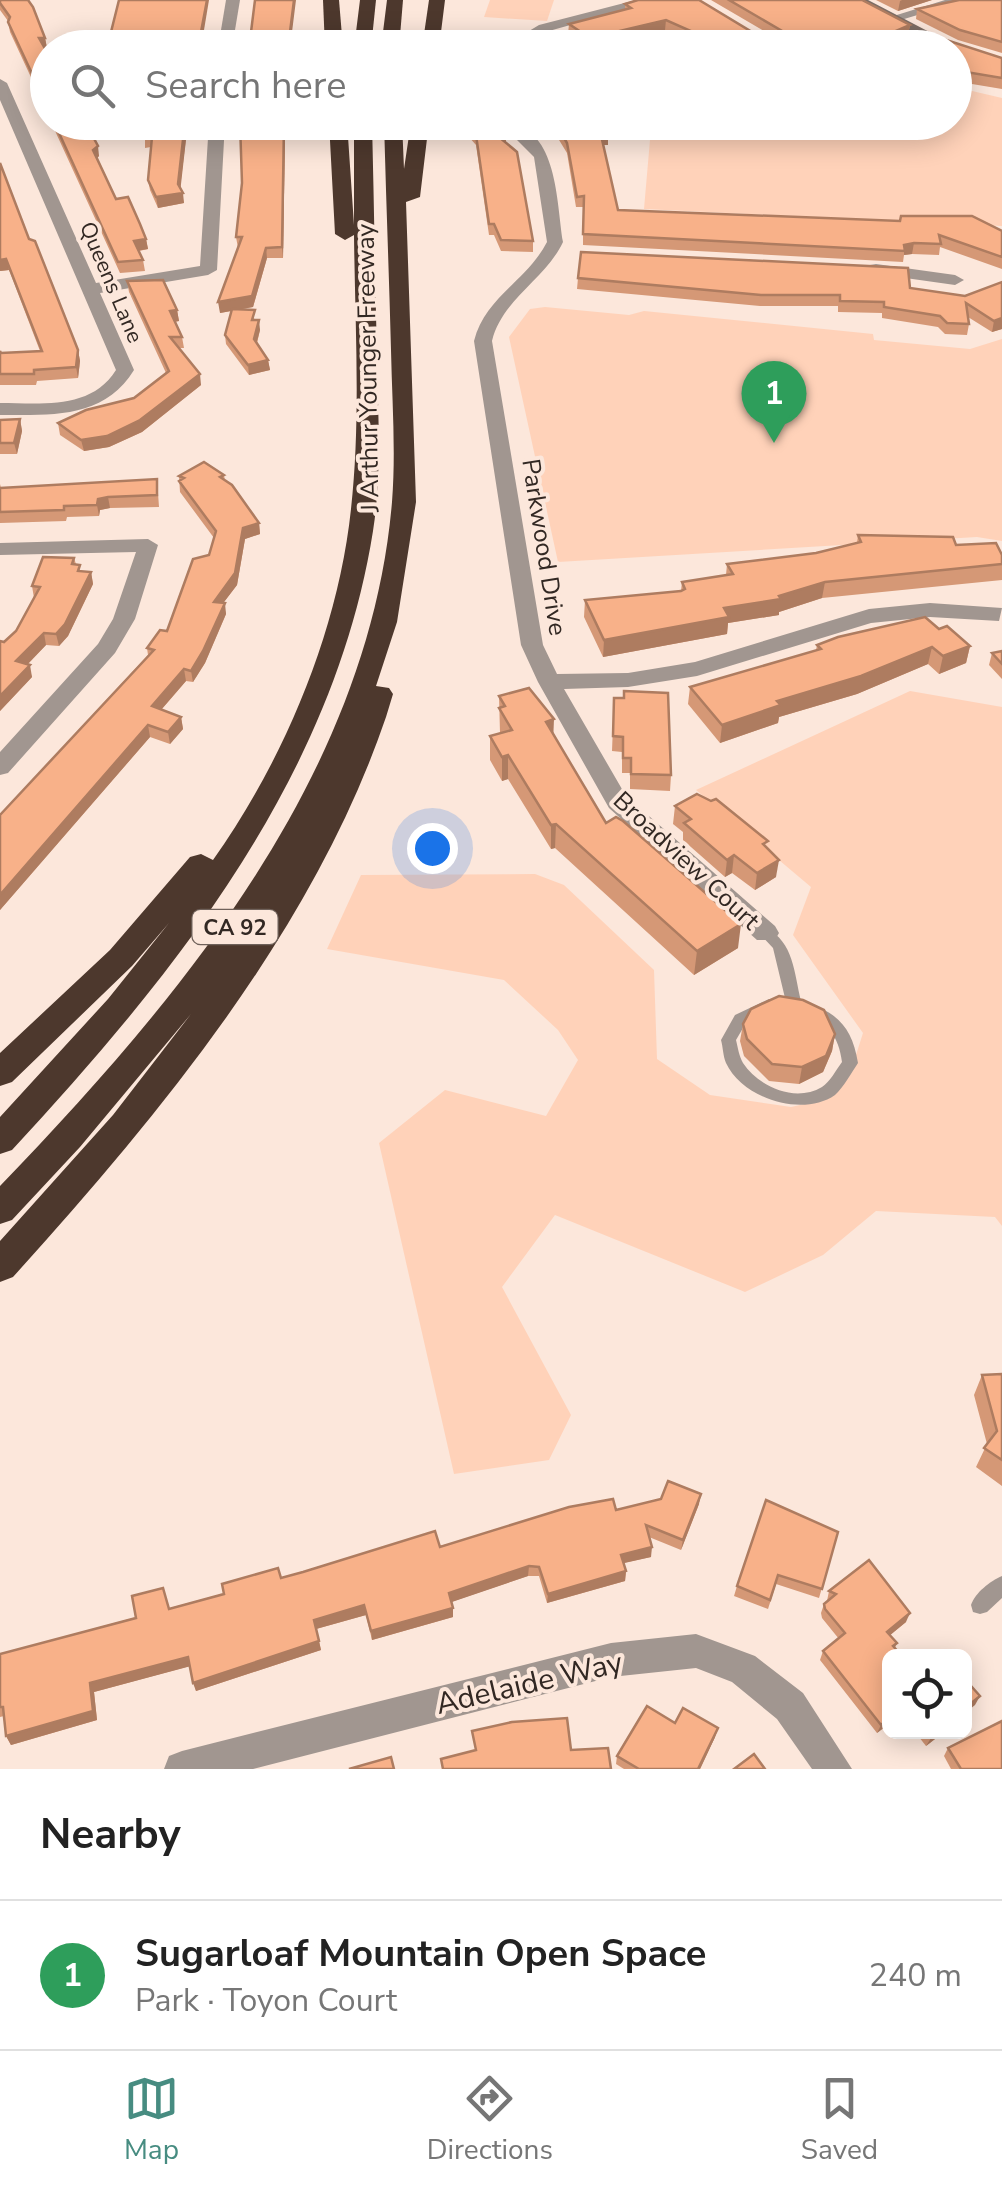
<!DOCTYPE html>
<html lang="en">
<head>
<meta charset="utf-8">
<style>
  body { margin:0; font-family:"Nunito Sans",sans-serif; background:#f6f6f6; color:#222 }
  .controls { position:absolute; right:30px; bottom:30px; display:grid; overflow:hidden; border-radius:15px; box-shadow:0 5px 25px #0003 }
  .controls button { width:90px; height:90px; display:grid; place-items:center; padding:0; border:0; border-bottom:2px solid #e0e0e0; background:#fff; color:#222; font:50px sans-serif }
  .you { position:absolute; left:432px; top:848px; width:35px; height:35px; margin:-25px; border:8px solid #fff; border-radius:50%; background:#1a73e8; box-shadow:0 0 0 15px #1a73e833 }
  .badge { display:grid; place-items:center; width:65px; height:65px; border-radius:50%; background:#478c81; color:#fff; font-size:32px; font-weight:700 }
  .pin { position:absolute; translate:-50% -82px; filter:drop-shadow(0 2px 5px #0008) }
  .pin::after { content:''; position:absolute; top:52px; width:35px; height:30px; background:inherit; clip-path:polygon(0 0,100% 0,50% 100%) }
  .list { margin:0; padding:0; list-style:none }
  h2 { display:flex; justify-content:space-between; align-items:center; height:130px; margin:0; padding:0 40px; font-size:42px }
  h2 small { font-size:32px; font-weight:400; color:#767676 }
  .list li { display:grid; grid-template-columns:65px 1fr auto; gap:30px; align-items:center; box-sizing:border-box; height:150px; padding:0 40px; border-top:2px solid #e0e0e0 }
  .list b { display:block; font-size:38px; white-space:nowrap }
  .list p { margin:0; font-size:32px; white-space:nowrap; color:#767676 }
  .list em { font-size:32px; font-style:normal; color:#767676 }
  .icon { flex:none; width:55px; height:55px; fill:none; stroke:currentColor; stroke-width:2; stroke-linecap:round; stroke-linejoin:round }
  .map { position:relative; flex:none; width:1002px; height:1769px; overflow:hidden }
  .search { position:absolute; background:#fff; box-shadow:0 5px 25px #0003; left:30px; right:30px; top:30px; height:110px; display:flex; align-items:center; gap:25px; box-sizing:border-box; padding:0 35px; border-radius:55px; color:#767676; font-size:38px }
  .sheet { height:280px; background:#fff }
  nav { display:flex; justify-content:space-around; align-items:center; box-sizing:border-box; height:140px; border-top:2px solid #e0e0e0; background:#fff; font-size:28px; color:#767676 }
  nav a { display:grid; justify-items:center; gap:5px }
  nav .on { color:#478c81 }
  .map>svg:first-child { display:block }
  .green { fill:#ffd2b9 }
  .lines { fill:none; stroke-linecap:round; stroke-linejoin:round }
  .lane { fill:#a19690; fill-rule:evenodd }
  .street { fill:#a19690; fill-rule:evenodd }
  .secondary { fill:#7d6d65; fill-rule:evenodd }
  .highway { fill:#4d382d; fill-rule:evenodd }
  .wall { fill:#d59876 }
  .shaded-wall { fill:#ae7c60 }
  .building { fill:#f8b189; stroke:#ae7c60; stroke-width:2.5 }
  .labels { text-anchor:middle; stroke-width:8; stroke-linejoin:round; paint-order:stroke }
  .far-street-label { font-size:22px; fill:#322823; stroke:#fce7db }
  .shield { fill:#fce7db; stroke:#6f615a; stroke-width:2.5 }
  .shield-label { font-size:22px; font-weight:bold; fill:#322823 }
  .street-label { font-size:25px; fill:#322823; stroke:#fce7db }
  .near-street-label { font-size:30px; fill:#322823; stroke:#fce7db }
</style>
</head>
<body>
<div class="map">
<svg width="1002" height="1769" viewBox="0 0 1002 1769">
  <rect width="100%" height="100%" fill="#fce7db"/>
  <g class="green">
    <path d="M490 0H554L547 21 484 17Z"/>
    <path d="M955 87 1002 98V226L644 209 650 140 642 123 954 122Z"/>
    <path d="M545 307 629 315 644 311 873 334 874 340 970 349 1002 339V541L977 537 558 562 509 337 530 309Z"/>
    <path d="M910 691 1002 707V1226L995 1217 876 1211 823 1255 745 1292 555 1215 502 1287 571 1415 549 1460 454 1474 379 1143 445 1090 546 1116 578 1060 558 1030 504 980 327 949 361 875 535 874 564 885 654 970 657 1059 710 1095 791 1107 827 1099 849 1077 863 1033 793 935 811 887 696 790Z"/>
  </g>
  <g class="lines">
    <g class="lane">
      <path d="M766 928C794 942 794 973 801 1001 836 1011 852 1026 858 1063 852 1072 843 1088 835 1095 802 1118 742 1098 726 1063 723 1056 723 1047 721 1040L735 1015 769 999 785 998 773 948 759 933 761 929ZM775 1009C812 1012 837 1022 842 1062 836 1070 830 1082 822 1087 795 1103 759 1087 743 1063 739 1056 738 1048 736 1040L746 1023Z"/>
      <path d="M1002 1576V1598L987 1612 980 1614 973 1612 971 1605C975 1593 990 1581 1002 1576Z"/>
    </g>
    <g class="street">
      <path d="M226 0H240L232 48H218Z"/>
      <path d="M636 0H659L549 31 519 48H501L539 25Z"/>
      <path d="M945 0H967L891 23 884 19Z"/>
      <path d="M0 79 7 83 96 283 200 266 209 122H225L217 270 208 275 100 293 134 370C104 419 52 415 0 415V403C42 403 91 410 116 370L0 100Z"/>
      <path d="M499 122C558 122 556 198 563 242 545 280 502 299 492 341L543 645 557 674 628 673 695 662 869 609 930 603 1002 608 999 621 930 617 871 623 697 676 628 687 564 689 626 796 775 926 779 933 775 940H757L609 808 538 682 521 645 474 341C485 297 527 281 547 242L534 157Z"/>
      <path d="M876 264 955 275 964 280 955 285 870 273V265Z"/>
      <path d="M148 539 158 545 135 619 115 653 8 773 0 775V752L98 644 113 619 136 552 0 555V543Z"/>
      <path d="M696 1634 755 1656 803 1693 852 1769H812L777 1719 732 1682 696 1668 611 1677 253 1769H164L169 1756 182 1751 611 1643Z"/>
    </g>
    <path class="secondary" d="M850 0H868L960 48 954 52V48H941Z"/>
    <g class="highway">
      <path d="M323 0H339L343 48H325Z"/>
      <path d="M360 0H376L371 48H354Z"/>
      <path d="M387 0H403L399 48H381Z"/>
      <path d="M429 0H445L439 48H422Z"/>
      <path d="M329 122H347L354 225V122H372C374 201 375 279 377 357 378 415 382 474 373 531 334 777 176 973 12 1150L0 1154V1117L108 999 169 923 132 966 12 1082 0 1086V1053L110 950 190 857 201 854 213 860C284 760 338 632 351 509 361 419 355 326 354 235L345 240 335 234Z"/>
      <path d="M384 122H402L404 169 411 122H429L420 197 406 202 416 502 397 622 376 686 389 688 393 694 386 717C314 929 161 1113 13 1277L0 1282V1241L113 1115 191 1014 80 1147 12 1220 0 1224V1186C182 997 369 774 392 502 396 451 392 400 391 350 389 274 386 198 384 122Z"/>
    </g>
  </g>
  <g class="wall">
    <path d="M0 0 45 38 47 48H44L48 54V114L10 32 8 21 0 10Z"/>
    <path d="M638 0H699L767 41H781L711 0H862L910 25 908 35 897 40 908 41 928 34 1002 58V89L954 81V48H704L665 30 595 48H588L568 34 569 24 625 9V4Z"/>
    <path d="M876 0H932L898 11Z"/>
    <path d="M1002 0V53L958 40 916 19 917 9Z"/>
    <path d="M51 122H85L99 156 97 158 116 199 146 239 148 249 139 251 143 260 145 271 120 273Z"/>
    <path d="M139 122H188L180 188 184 203 158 208 150 190 148 180 151 147 145 148V129H140Z"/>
    <path d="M461 122H505L506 143 533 241V252L501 251 494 235H489L476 145 461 128Z"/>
    <path d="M536 122H602L608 134V145H603L618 210 1002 231V269L940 247 939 255 912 254 904 255 903 262 583 245V207H576L567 153 556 135Z"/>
    <path d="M285 133 283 258H267L253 307 241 309 256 320 260 330 257 343 268 360 270 370 249 375 226 344 225 335 231 311 220 313 238 248 236 237Z"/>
    <path d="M29 239 78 350 80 361 78 378 37 381 36 385H0V351L1 353 40 351 9 270 0 271Z"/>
    <path d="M578 278 910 288 965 296 1002 282V329L992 332 968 317 969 324 967 335 945 334 938 327 882 318V313L838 312V306H760L577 289Z"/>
    <path d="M127 281 177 310 179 321 175 322 182 337 184 348H179L201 385 142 432 109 447 84 451 60 435 58 423 134 398 166 373 129 292Z"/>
    <path d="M20 419 22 431 17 454H0V420Z"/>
    <path d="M224 475 225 481 259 523 260 534 245 539 237 585 223 603 226 614 205 663 193 682 186 681 161 710 181 717 183 729 170 744 150 737 0 910V815L148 655 147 648 167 631 209 555 214 538 180 492 179 476Z"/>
    <path d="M157 479 159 507 110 508 100 510 99 516 67 517 66 521 0 523V484L1 488Z"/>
    <path d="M858 535 956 545 1002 555V580L822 598 779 612V615L728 623 727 634 603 657 584 617 585 600 681 591 682 582 726 575 727 564 816 553 857 543Z"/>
    <path d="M74 558 76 564 81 572H91L93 584 68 636 59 646 46 645 27 665 32 677 0 711V641L4 642 16 631 34 598 32 586Z"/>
    <path d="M939 629 970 646 966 663 939 674 928 664 857 694 779 717 778 723 720 743 688 704 690 687 816 650 817 645Z"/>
    <path d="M1002 651V679L989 665 992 653Z"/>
    <path d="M499 696 553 733 606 823 738 948 694 975 555 848 551 849 508 779 502 781 490 760V736L500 733Z"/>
    <path d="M614 698 671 775 670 791 630 789V773H622V752L612 751Z"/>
    <path d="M675 806 767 847 776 877 755 890 732 873 725 877 683 840V832L673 824Z"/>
    <path d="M743 1024 835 1034 832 1051 823 1072 799 1084 769 1081 744 1056 740 1041Z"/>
    <path d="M1002 1374V1486L976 1467 987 1444 974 1395 982 1375Z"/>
    <path d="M699 1504 681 1550 649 1537 651 1557 623 1563 626 1571 625 1581 547 1603 539 1576H528L451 1602 453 1617 372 1640 366 1615 316 1629 321 1650 196 1691 190 1666 94 1692 97 1720 11 1745 6 1736 4 1716 0 1717V1654L281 1578 616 1510Z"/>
    <path d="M838 1532 819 1598 776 1584 768 1609 734 1596 737 1586Z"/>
    <path d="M829 1591 906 1622 890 1635 897 1643 895 1648 890 1723 877 1733 820 1660 823 1651 839 1639 822 1618 821 1613 824 1604 827 1601Z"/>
    <path d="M675 1723 715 1737 700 1769H624L616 1764 617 1756Z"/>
    <path d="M915 1732H944L926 1746Z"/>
    <path d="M948 1748 1002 1769H951L944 1756Z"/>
  </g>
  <g class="shaded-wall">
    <path d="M207 0H209L201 48H198Z"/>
    <path d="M294 0H296L290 48H288Z"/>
    <path d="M902 0H932L898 11 900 1Z"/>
    <path d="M666 20 665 30 590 48V38Z"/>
    <path d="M910 25 908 35 887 45 889 34Z"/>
    <path d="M39 38H45L47 48H41Z"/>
    <path d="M185 122H188L180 193H183L184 203 158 208 156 197 178 184Z"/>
    <path d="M284 123 285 133 283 258 282 247Z"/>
    <path d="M505 123 506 145 499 147V129Z"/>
    <path d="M608 134V145H600L601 135Z"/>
    <path d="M98 146 99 156 95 160 93 150Z"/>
    <path d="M146 239 148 249 136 251 134 241Z"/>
    <path d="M914 243 912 254 904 255V245Z"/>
    <path d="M266 248 267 258 253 307 220 313 218 302Z"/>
    <path d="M6 259 9 270 0 271V260Z"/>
    <path d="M177 310 179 321 171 322 170 311Z"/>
    <path d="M1002 318V329L992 332 994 321Z"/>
    <path d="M259 320 260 330 255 349 254 339Z"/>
    <path d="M78 350 80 361 78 378 76 367Z"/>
    <path d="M268 360 270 370 249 375 248 365Z"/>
    <path d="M200 374 201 385 142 432 109 447 84 451 81 440Z"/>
    <path d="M20 419 22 431 17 454 14 443Z"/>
    <path d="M108 497 110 508 100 510 99 516 97 505 98 499Z"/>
    <path d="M259 523 260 534 245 539 237 585 215 614 214 602 243 528Z"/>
    <path d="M91 572 93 584 68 636 59 646 56 634Z"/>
    <path d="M825 582 822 598 779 612V615L728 623 727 634 603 657 604 640 724 608 779 596Z"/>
    <path d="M225 603 226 614 205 663 193 682 191 671Z"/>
    <path d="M44 633 46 645 19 673 16 661Z"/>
    <path d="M970 646 966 663 939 674 943 656Z"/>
    <path d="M932 647 928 664 857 694 779 717 778 723 720 743 722 725 777 701Z"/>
    <path d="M30 665 32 677 0 711V696Z"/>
    <path d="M184 669 186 681 154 718 152 706Z"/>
    <path d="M181 717 183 729 170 744 168 732Z"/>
    <path d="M554 719 553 743 546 722Z"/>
    <path d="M148 725 150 737 0 910V895Z"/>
    <path d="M508 755V779L502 781V757Z"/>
    <path d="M556 824 555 848 551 849V825Z"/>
    <path d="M734 855 732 873 725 877 727 860Z"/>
    <path d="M779 860 776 877 755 890 757 873Z"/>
    <path d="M741 924 738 948 694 975 697 951Z"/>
    <path d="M835 1034 832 1051 823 1072 799 1084 802 1067Z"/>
    <path d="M701 1494 699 1504 681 1550 683 1540Z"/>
    <path d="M652 1547 651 1557 620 1564 621 1555Z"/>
    <path d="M529 1566 528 1576 449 1603V1593Z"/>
    <path d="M626 1571 625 1581 547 1603 548 1594Z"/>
    <path d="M364 1605 366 1615 316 1629 314 1620Z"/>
    <path d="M453 1608V1617L372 1640 371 1631Z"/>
    <path d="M910 1613 906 1622 883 1641 887 1632Z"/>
    <path d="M319 1641 321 1650 196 1691 193 1683Z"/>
    <path d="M188 1657 191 1666 94 1692 97 1720 11 1745 6 1736 90 1683Z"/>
    <path d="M980 1696 975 1705 964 1714V1709Z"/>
    <path d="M890 1717V1723L877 1733 881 1725Z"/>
    <path d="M718 1728 715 1737 700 1769H698Z"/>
    <path d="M938 1732H944L926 1746 931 1738Z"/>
  </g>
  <g class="building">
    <path d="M0 0H28L33 7 45 38H39L48 54V108L8 22 10 17 0 3Z"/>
    <path d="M119 0H207L198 48H107Z"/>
    <path d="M255 0H294L288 48H249Z"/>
    <path d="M638 0H699L767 41 790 40 789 35 729 0H862L910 25 889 34 888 40 908 41 928 34 1002 58V78L954 70V48H729L666 20 590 38 569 24 631 8 625 4Z"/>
    <path d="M959 0H1002V42L960 30 917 9Z"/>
    <path d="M54 122H85L98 146 93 150 116 199 128 197 140 224 146 239 134 241 143 260 118 262Z"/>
    <path d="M145 122H185L178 184 183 193 156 197 148 180 152 137H144Z"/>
    <path d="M240 122 284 123 282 247 266 248 252 296 218 302 242 237H236L242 183Z"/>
    <path d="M465 122 505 123 499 129 506 135 499 137 517 152 533 241 501 240 494 224H489L476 135Z"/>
    <path d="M553 122H602L608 134 601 135 618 210 900 221 901 216H972L1002 231V257L939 235 941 244 914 243 904 245 905 251 583 234 584 196 577 197 567 143 556 124Z"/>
    <path d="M0 163 29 239 35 241 78 350 76 367 34 370V374H0V351L1 353 42 351 6 259 0 260Z"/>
    <path d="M581 252 908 268 910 288 965 296 1002 282V318L994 321 966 303 969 324 947 323 940 316 884 307V302L840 301V295H761L578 278Z"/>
    <path d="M163 280 177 310 170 311 182 337H170L200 374 140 420 107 436 81 440 58 423 86 410 134 398 169 371 127 281Z"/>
    <path d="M232 309 255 310 252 320H259L254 339 268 360 248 365 225 335Z"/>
    <path d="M20 419 14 443H0V420Z"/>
    <path d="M204 462 224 475 220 477 232 485 259 523 243 528 235 573 214 602 225 603 203 651 191 671 184 669 152 706 181 717 168 732 148 725 0 895V815L154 650 147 648 160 630 167 631 193 559 209 555 216 531 179 481 184 478 179 476Z"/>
    <path d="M157 479V495L108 497 98 499 97 505 64 506V510L0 512V488Z"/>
    <path d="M858 535 953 537 956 545 996 543 1002 555V564L825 582 779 596 781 599 724 608 729 617 604 640 585 600 681 591 685 589 682 582 733 574 727 564 816 553 861 542Z"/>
    <path d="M43 557 74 558 72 564 80 565 78 571 91 572 65 624 56 634 44 633 16 661 30 665 0 696V641L4 642 16 631 40 587 32 586Z"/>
    <path d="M925 617 939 629 947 626 970 646 943 656 932 647 861 676 777 701 781 705 722 725 690 687 821 649 817 645 838 637Z"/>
    <path d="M1002 651V664L992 653Z"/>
    <path d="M529 688 554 719 546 722 606 823 616 817 623 821 741 924 697 951 556 824 551 825 508 755 502 757 490 736 512 730 499 708 505 706 499 696Z"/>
    <path d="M624 691 668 693 671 775 631 774V758H623V737L613 736 614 698H624Z"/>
    <path d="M697 794 711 801 716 799 768 841 763 844 779 860 757 873 734 855 727 860 684 823 691 819 675 806Z"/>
    <path d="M779 996 803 1000 824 1010 835 1034 826 1056 802 1067 772 1064 747 1039 743 1024 751 1009Z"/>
    <path d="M1002 1374V1460L984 1448 997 1431 982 1375Z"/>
    <path d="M668 1481 701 1494 683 1540 646 1525 652 1547 621 1555 626 1571 548 1594 539 1567 529 1566 449 1593 453 1608 371 1631 364 1605 314 1620 319 1641 193 1683 188 1657 90 1683 93 1711 6 1736 3 1707H0V1654L136 1618 132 1596 163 1588 169 1609 224 1594 222 1584 278 1568 281 1578 303 1572 435 1531 440 1547 569 1507 613 1499 616 1510 661 1499Z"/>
    <path d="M766 1500 838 1532 822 1589 778 1575 770 1600 737 1586Z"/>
    <path d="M869 1560 910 1613 887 1632 897 1643 893 1646 902 1656H890V1717L881 1725 823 1651 845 1633 825 1609 824 1604 836 1594 829 1591Z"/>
    <path d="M964 1678 980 1696 964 1709Z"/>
    <path d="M647 1706 675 1723 683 1708 718 1728 698 1769H639L617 1756Z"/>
    <path d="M567 1718 571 1750 608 1748 611 1769H443L441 1759 476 1750 472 1731 512 1722Z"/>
    <path d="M1002 1721V1769H961L948 1748Z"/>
    <path d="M926 1732H938L931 1738Z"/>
    <path d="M754 1754 765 1769H734Z"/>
    <path d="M391 1757 394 1769H349Z"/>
  </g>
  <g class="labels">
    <g class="far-street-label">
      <text transform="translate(112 282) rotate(67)" y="8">Queens Lane</text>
    </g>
    <rect class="shield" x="192.5" y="910" width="85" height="34" rx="8"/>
    <g class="shield-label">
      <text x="235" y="935">CA 92</text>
    </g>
    <g class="street-label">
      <text transform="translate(367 368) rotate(-91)" y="9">J Arthur Younger Freeway</text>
      <text transform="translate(545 547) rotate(81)" y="9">Parkwood Drive</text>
      <text transform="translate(687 860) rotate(43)" y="9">Broadview Court</text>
    </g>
    <g class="near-street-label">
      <text transform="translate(529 1683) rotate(-13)" y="10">Adelaide Way</text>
    </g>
  </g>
</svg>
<div class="controls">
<button><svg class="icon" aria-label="locate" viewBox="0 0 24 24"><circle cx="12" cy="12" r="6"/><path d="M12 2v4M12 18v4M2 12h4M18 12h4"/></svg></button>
</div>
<div class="you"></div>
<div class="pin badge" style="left:774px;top:443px;background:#2e9e5b">1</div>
<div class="search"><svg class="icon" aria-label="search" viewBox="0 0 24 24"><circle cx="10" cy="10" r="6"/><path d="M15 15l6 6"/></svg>Search here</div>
</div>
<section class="sheet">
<h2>Nearby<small></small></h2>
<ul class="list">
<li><span class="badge" style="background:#2e9e5b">1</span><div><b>Sugarloaf Mountain Open Space</b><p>Park · Toyon Court</p></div><em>240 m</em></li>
</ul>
</section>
<nav>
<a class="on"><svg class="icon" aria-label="map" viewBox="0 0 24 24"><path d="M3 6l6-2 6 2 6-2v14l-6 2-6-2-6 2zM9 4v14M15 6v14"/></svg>Map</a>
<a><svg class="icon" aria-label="directions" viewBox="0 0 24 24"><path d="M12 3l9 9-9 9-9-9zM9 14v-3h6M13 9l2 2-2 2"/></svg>Directions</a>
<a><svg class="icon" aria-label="saved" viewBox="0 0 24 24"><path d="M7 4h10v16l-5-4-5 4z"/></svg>Saved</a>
</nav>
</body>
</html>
